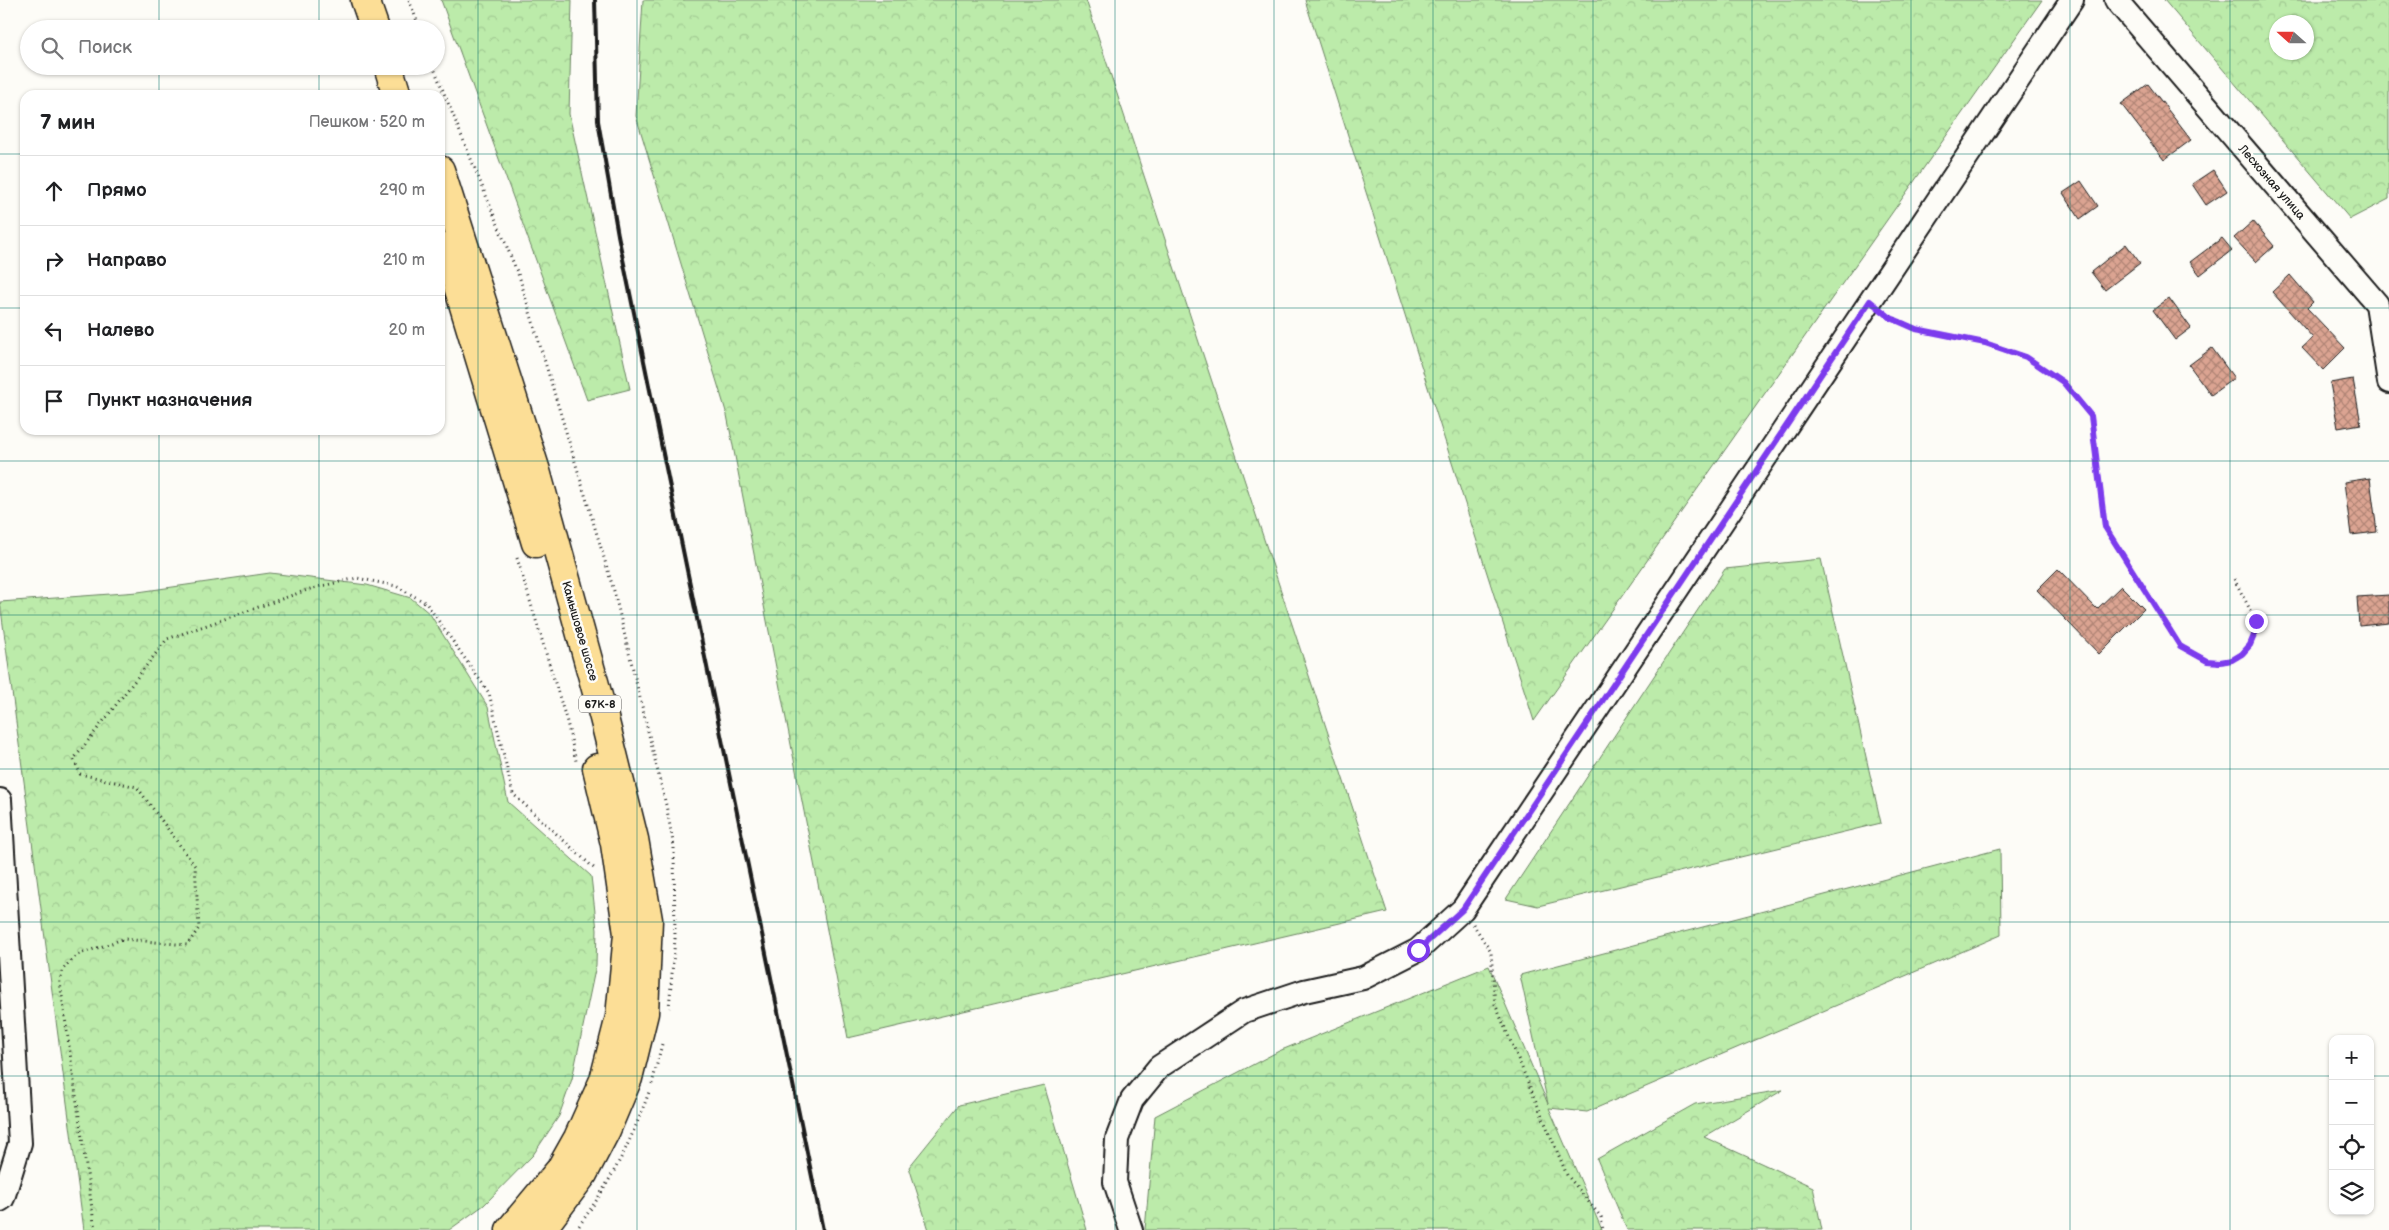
<!DOCTYPE html>
<html lang="ru">
<head>
<meta charset="utf-8">
<style>
  body { margin:0; font-family:"Balsamiq Sans",sans-serif; background:#f2f2f2; color:#202124 }
  .controls { position:absolute; right:15px; bottom:15px; display:grid; overflow:hidden; border-radius:10px; box-shadow:0 1px 4px #0004 }
  .controls button { width:45px; height:45px; display:grid; place-items:center; padding:0; border:0; border-bottom:1px solid #e0e0e0; background:#fff; color:#202124; font:25px sans-serif }
  .compass { position:absolute; left:2269px; top:15px; width:45px; height:45px; border-radius:50%; background:#fff; box-shadow:0 1px 4px #0004; rotate:291deg }
  .stop { position:absolute; width:15px; height:15px; margin:-11px; border:4px solid #7c3aed; border-radius:50%; background:#fff }
  .stop.end { background:#7c3aed; border-color:#fff; box-shadow:0 1px 5px #0008 }
  .list { margin:0; padding:0; list-style:none }
  h2 { display:flex; justify-content:space-between; align-items:center; height:65px; margin:0; padding:0 20px; font-size:21px }
  h2 small { font-size:16px; font-weight:400; color:#757577 }
  .list li { display:grid; grid-template-columns:32px 1fr auto; gap:15px; align-items:center; box-sizing:border-box; height:70px; padding:0 20px; border-top:1px solid #e0e0e0 }
  .list b { display:block; font-size:19px; white-space:nowrap }
  .list em { font-size:16px; font-style:normal; color:#757577 }
  .icon { flex:none; width:28px; height:28px; fill:none; stroke:currentColor; stroke-width:2; stroke-linecap:round; stroke-linejoin:round }
  .map { position:relative; flex:none; width:2389px; height:1230px; overflow:hidden }
  .search { position:absolute; background:#fff; box-shadow:0 1px 4px #0004; left:20px; top:20px; width:425px; height:55px; display:flex; align-items:center; gap:12px; box-sizing:border-box; padding:0 18px; border-radius:28px; color:#757577; font-size:19px }
  .panel { position:absolute; background:#fff; box-shadow:0 1px 4px #0004; left:20px; top:90px; width:425px; height:345px; border-radius:15px }
  .map>svg:first-child { display:block }
  .forest { fill:url(#forest-crowns); stroke:#6c8463; fill-rule:evenodd }
  .building { fill:url(#building-cross-hatch); stroke:#1c1c1c }
  .lines { fill:none; stroke-linecap:round; stroke-linejoin:round }
  .minor-casing { stroke:#1c1c1c; stroke-width:26 }
  .major-casing { stroke:#1c1c1c; stroke-width:31 }
  .path { stroke:#1c1c1c; stroke-width:3; stroke-dasharray:1 4; stroke-linecap:butt }
  .minor { stroke:#fdfcf7; stroke-width:22 }
  .major { stroke:#fcde96; stroke-width:28 }
  .rail { stroke:#1c1c1c; stroke-width:4 }
  .route { stroke:#7c3aed; stroke-width:6 }
  .grid { fill:none; stroke:#0f766e; stroke-width:1; stroke-opacity:0.55 }
  .labels { text-anchor:middle; stroke-width:5; stroke-linejoin:round; paint-order:stroke }
  .shield { fill:#fdfcf7; stroke:#605f5e; stroke-width:1 }
  .shield-label { font-size:11px; font-weight:bold; fill:#1c1c1c }
  .street-label { font-size:12px; fill:#1c1c1c; stroke:#fdfcf7 }
</style>
</head>
<body>
<div class="map">
<svg width="2389" height="1230" viewBox="0 0 2389 1230">
  <defs>
    <pattern id="forest-crowns" width="20" height="18" patternUnits="userSpaceOnUse" patternTransform="scale(1.25)"><rect width="20" height="18" fill="#bcebaa"/><path d="M2 6a3 3 0 1 1 6 0M12 15a3 3 0 1 1 6 0" fill="none" stroke="#a1c992"/></pattern>
    <pattern id="building-cross-hatch" width="8" height="8" patternUnits="userSpaceOnUse" patternTransform="scale(1.25)"><rect width="8" height="8" fill="#dba492"/><path d="M0 0l8 8M0 8l8-8" fill="none" stroke="#b18576"/></pattern>
  </defs>
  <rect width="100%" height="100%" fill="#fdfcf7"/>
  <filter id="ink" filterUnits="userSpaceOnUse"><feTurbulence type="fractalNoise" baseFrequency=".02" numOctaves="2"/><feDisplacementMap in="SourceGraphic" scale="10" xChannelSelector="R" yChannelSelector="G"/><feConvolveMatrix kernelMatrix="1 2 1 2 8 2 1 2 1" color-interpolation-filters="sRGB"/></filter>
  <g filter="url(#ink)">
    <g class="forest">
      <path d="M441 0H572L569 114 630 389 587 400Z"/>
      <path d="M643 0H1086L1387 912 848 1038 727 415 636 116Z"/>
      <path d="M1305 0H2042L1534 721Z"/>
      <path d="M2164 0H2389V199L2350 219ZM2276 22H2306V52H2276Z"/>
      <path d="M1821 559 1881 823 1538 906 1506 899 1725 569Z"/>
      <path d="M270 573 367 585 411 598 430 614 488 707 508 802 591 876 597 930 596 965 572 1079 559 1116 533 1155 484 1205 449 1230H84L0 602 138 592Z"/>
      <path d="M2000 849 2001 935 1587 1112 1549 1108 1602 1230H1145L1155 1116 1279 1051 1489 966 1548 1104 1520 975Z"/>
      <path d="M1044 1085 1087 1230H929L909 1167 959 1105Z"/>
      <path d="M1783 1090 1704 1137 1813 1187 1822 1230H1627L1597 1159 1695 1104Z"/>
    </g>
    <g class="building">
      <path d="M2148 84 2191 140 2164 160 2121 104Z"/>
      <path d="M2213 170 2227 191 2206 205 2192 184Z"/>
      <path d="M2081 181 2098 206 2080 219 2063 193Z"/>
      <path d="M2253 221 2274 246 2256 262 2234 238Z"/>
      <path d="M2222 238 2232 250 2200 275 2190 262Z"/>
      <path d="M2126 244 2140 263 2105 290 2091 272Z"/>
      <path d="M2290 275 2313 302 2307 308 2345 348 2323 370 2302 348 2313 338 2272 292Z"/>
      <path d="M2169 298 2191 328 2175 340 2153 310Z"/>
      <path d="M2212 348 2234 378 2211 395 2189 365Z"/>
      <path d="M2353 379 2361 424 2338 428 2330 383Z"/>
      <path d="M2370 478 2377 532 2351 535 2344 482Z"/>
      <path d="M2058 569 2097 609 2121 586 2144 609 2099 654 2037 590Z"/>
      <path d="M2389 595V623L2359 626 2357 597Z"/>
    </g>
    <g class="lines">
      <defs>
        <g id="minor">
          <path d="M2116 0 2377 304 2389 382"/>
          <path d="M0 800 20 1143 3 1198 0 1200"/>
          <path d="M1131 1230 1115 1182 1117 1139 1132 1100 1159 1067 1244 1011 1304 991 1363 978 1418 950 1463 909 2072 0"/>
        </g>
        <g id="major">
          <path d="M365 0 375 29"/>
          <path d="M388 66 397 95"/>
          <path d="M440 170 536 471 604 718 634 839 648 920 644 1013 628 1078 606 1130 583 1174 541 1230"/>
          <path d="M446 247 536 543"/>
          <path d="M510 1230 560 1170 578 1138 604 1080 620 1017 628 934 615 844 597 768"/>
        </g>
      </defs>
      <use href="#minor" class="minor-casing"/>
      <use href="#major" class="major-casing"/>
      <g class="path">
        <path d="M409 0 420 29"/>
        <path d="M433 66 520 279 614 591 666 805 674 847 675 939 669 1008"/>
        <path d="M1886 314 1915 329 1985 343 2026 357 2063 382 2091 416 2105 527 2180 646 2207 661 2220 663 2232 660 2242 654 2250 645 2255 633 2256 621 2233 577"/>
        <path d="M517 558 567 722 576 761"/>
        <path d="M1473 924 1491 952 1495 1004 1567 1175 1601 1217 1603 1230"/>
        <path d="M652 1084 662 1044"/>
        <path d="M95 1230 60 982 63 969 77 955 123 939 187 945 199 928 195 866 137 787 80 774 74 759 167 639 313 588 357 578 396 586 426 603 489 693 513 794 596 870"/>
        <path d="M576 1230C610 1183 629 1147 649 1092"/>
      </g>
      <use href="#minor" class="minor"/>
      <use href="#major" class="major"/>
      <path class="rail" d="M595 0 598 121 618 235 823 1230"/>
    </g>
  </g>
  <g class="lines" filter="url(#ink)">
    <path class="route" d="M1418 950 1463 909 1870 301 1891 318 1916 329 1985 343 2026 357 2063 382 2091 416 2105 527 2180 646 2207 661 2220 662 2232 660 2242 654 2250 645 2255 633 2256 621"/>
  </g>
  <path class="grid" d="M159 0V29M319 0V29M478 0V1230M637 0V1230M796 0V1230M956 0V1230M1115 0V1230M1274 0V1230M1433 0V1230M1593 0V1230M1752 0V1230M1911 0V1230M2070 0V1230M2230 0V1230M159 66V95M319 66V95M0 154H25M440 154H2389M0 308H25M440 308H2389M159 430V1230M319 430V1230M0 461H2389M0 615H2389M0 769H2389M0 922H2389M0 1076H2333M2370 1076H2389"/>
  <g class="labels">
    <rect class="shield" x="579" y="695.5" width="42" height="17" rx="4"/>
    <g class="shield-label">
      <text x="600" y="708">67К-8</text>
    </g>
    <g class="street-label">
      <text transform="translate(2272 182) rotate(49)" y="4">Лесхозная улица</text>
      <text transform="translate(580 631) rotate(74)" y="4">Камышовое шоссе</text>
    </g>
  </g>
</svg>
<div class="controls">
<button>+</button>
<button>−</button>
<button><svg class="icon" aria-label="locate" viewBox="0 0 24 24"><circle cx="12" cy="12" r="6"/><path d="M12 2v4M12 18v4M2 12h4M18 12h4"/></svg></button>
<button><svg class="icon" aria-label="layers" viewBox="0 0 24 24"><path d="M12 4l9 5-9 5-9-5zM3 14l9 5 9-5"/></svg></button>
</div>
<svg class="compass" viewBox="-18 -18 36 36"><path d="M0-13l5 13h-10z" fill="#e53935"/><path d="M0 13l5-13h-10z" fill="#757577"/></svg>
<div class="stop" style="left:1418px;top:950px"></div>
<div class="stop end" style="left:2256px;top:621px"></div>
<div class="search"><svg class="icon" aria-label="search" viewBox="0 0 24 24"><circle cx="10" cy="10" r="6"/><path d="M15 15l6 6"/></svg>Поиск</div>
<section class="panel">
<h2>7 мин<small>Пешком · 520 m</small></h2>
<ul class="list">
<li><svg class="icon" aria-label="ahead" viewBox="0 0 24 24"><path d="M12 20V5M6 11l6-6 6 6"/></svg><div><b>Прямо</b></div><em>290 m</em></li>
<li><svg class="icon" aria-label="right" viewBox="0 0 24 24"><path d="M7 20v-9h11M14 6l5 5-5 5"/></svg><div><b>Направо</b></div><em>210 m</em></li>
<li><svg class="icon" aria-label="left" viewBox="0 0 24 24"><path d="M17 20v-9H6M10 6l-5 5 5 5"/></svg><div><b>Налево</b></div><em>20 m</em></li>
<li><svg class="icon" aria-label="arrive" viewBox="0 0 24 24"><path d="M6 21V4h12l-3 4 3 4H6"/></svg><div><b>Пункт назначения</b></div></li>
</ul>
</section>
</div>
</body>
</html>
